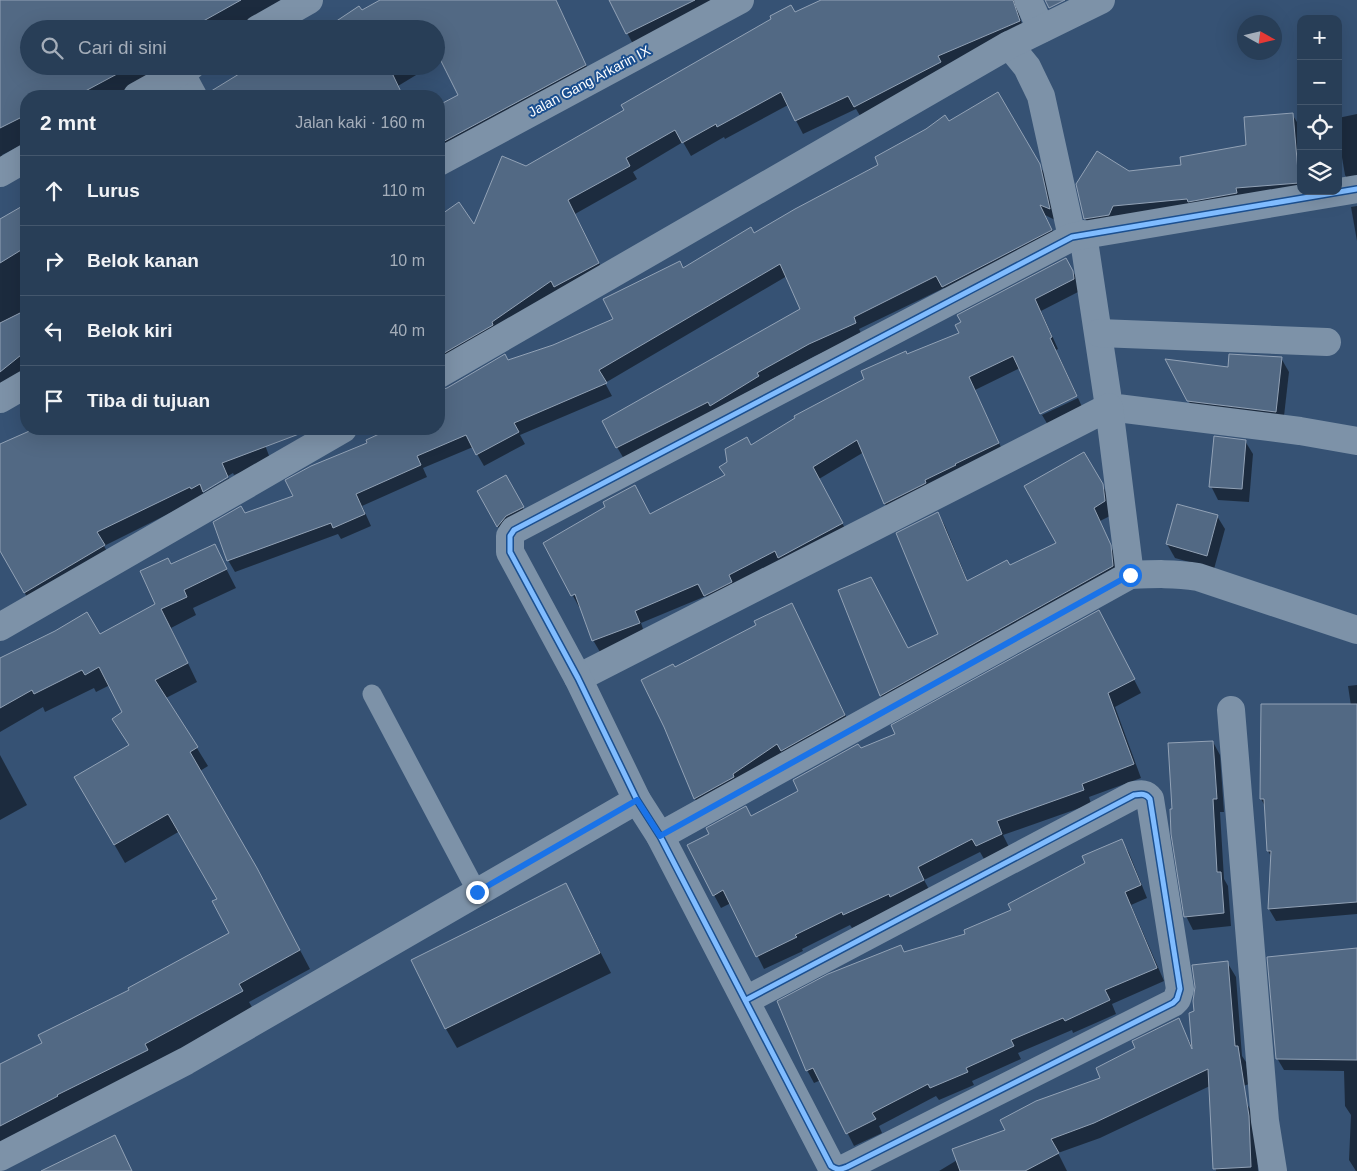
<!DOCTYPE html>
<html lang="id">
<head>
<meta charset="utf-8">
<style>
  body { margin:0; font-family:Arial,sans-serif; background:#344961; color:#f1f3f6 }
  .controls { position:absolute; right:15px; top:15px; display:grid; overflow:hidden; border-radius:10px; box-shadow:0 5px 20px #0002 }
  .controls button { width:45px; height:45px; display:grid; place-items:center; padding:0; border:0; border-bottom:1px solid #44576d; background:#283e57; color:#f1f3f6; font:25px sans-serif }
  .compass { position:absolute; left:1237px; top:15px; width:45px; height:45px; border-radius:50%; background:#283e57; box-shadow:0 5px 20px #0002; rotate:98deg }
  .stop { position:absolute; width:15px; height:15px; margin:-11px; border:4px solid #1a73e8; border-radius:50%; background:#fff }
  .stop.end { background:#1a73e8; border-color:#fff; box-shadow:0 1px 5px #0008 }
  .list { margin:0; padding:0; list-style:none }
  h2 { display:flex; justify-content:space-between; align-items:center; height:65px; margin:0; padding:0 20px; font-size:21px }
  h2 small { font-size:16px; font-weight:400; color:#a5aeba }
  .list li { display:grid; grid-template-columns:32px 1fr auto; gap:15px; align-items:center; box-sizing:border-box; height:70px; padding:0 20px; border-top:1px solid #44576d }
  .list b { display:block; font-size:19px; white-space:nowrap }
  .list em { font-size:16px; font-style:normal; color:#a5aeba }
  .icon { flex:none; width:28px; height:28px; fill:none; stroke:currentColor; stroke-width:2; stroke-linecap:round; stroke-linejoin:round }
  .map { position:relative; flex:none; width:1357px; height:1171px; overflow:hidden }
  .search { position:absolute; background:#283e57; box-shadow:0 5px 20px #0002; left:20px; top:20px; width:425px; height:55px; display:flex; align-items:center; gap:12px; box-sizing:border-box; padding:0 18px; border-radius:28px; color:#a5aeba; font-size:19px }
  .panel { position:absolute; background:#283e57; box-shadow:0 5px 20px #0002; left:20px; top:90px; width:425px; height:345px; border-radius:20px }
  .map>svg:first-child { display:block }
  .shadow { fill:#0007 }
  .building { fill:#526984; stroke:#92a2b6 }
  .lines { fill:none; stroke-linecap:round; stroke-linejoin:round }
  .service { stroke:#7d92a8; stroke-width:19 }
  .minor { stroke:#7d92a8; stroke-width:28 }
  .cycleway-casing { stroke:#1b4f8f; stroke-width:8 }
  .cycleway { stroke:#80bcff; stroke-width:5 }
  .route { stroke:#1a73e8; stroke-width:6 }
  .labels { text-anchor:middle; stroke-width:4; stroke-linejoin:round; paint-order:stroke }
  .street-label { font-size:14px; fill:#fff; stroke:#1b4f8f }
</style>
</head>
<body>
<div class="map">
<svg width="1357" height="1171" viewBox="0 0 1357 1171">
  <rect width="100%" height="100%" fill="#365274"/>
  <g class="shadow">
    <path d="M0 0H119L29 29V66H151L159 82 132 96H26V143L2 155 10 170 0 175Z"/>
    <path d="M170 0H316L254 29H185Z"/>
    <path d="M382 0H556L592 78 439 161V106L460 95 442 60 436 63V29L327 28Z"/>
    <path d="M610 0H732L634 46Z"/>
    <path d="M824 0H1021L1019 13 1021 21 1026 34 862 119 856 109 803 134 788 105 725 139 724 137 691 156 683 142 633 172 637 179 575 214 606 277 439 373V218L459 204 474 227 526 167 795 13Z"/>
    <path d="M254 66H431L398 86 403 96H210L209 93Z"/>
    <path d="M1292 114 1300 127 1301 191 1092 231 1085 218 1128 172 1183 167 1248 146Z"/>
    <path d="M1357 114V187L1353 188 1345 175 1338 134V118Z"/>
    <path d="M949 122 1037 161 1044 173 1055 220 1045 215 1058 242 950 299 944 288 859 329 862 335 815 356 624 459 617 447 801 309 787 276 605 383 612 396 520 435 525 444 484 466 473 447 423 468 427 477 362 506 371 526 341 539 338 534 235 572 228 560 245 514 294 496 369 444 367 440 393 429H439V402L445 400 447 389 509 362 554 346 614 319 683 269 754 235 880 165Z"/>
    <path d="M26 206V370L0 391V220Z"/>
    <path d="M1357 206V241L1351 207Z"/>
    <path d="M1073 271 1079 284 1080 291 1041 311 1058 349 1056 350 1077 395 1041 413 1020 368 975 390 1005 456 892 515 885 504 864 452 819 479 849 536 712 607 706 596 641 623 645 635 600 652 593 640 581 606 579 607 573 596 581 592 650 516 726 476 751 447 907 355 961 334Z"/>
    <path d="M1281 358 1289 372 1283 425 1195 414 1188 400 1229 368Z"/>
    <path d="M1078 398 1083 409 1048 425 1042 415Z"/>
    <path d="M37 429H259L271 461 234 475 233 473 203 491V493L229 478 235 491 198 499 104 546 111 559 32 606 0 548V446Z"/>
    <path d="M1245 441 1253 454 1249 502 1218 500 1211 486Z"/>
    <path d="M1084 453 1110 499 1112 515 1100 521 1117 560 1120 580 888 709 881 696 840 591 908 649 940 635 938 513 945 526 968 582 1009 567 1058 543Z"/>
    <path d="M506 477 530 521 505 539 479 492Z"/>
    <path d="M1217 516 1225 529 1214 569 1175 558 1167 544Z"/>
    <path d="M214 545 236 588 193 608 196 615 171 628 197 682 166 698 208 766 200 771 267 888 310 969 249 1002 253 1009 0 1149V1066L44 1043 231 933 218 899 180 831 125 863 76 778 130 746 124 712 110 685 96 692 94 688 45 712 43 707 0 732V659L100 636 157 604 171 566Z"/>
    <path d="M792 604 852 729 703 812 695 799 665 727 674 669 758 626Z"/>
    <path d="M1106 625 1141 693 1115 707 1141 778 1089 797 1091 804 1003 835 1009 847 984 859 980 852 924 880 931 893 897 906 852 928 850 925 802 949 803 951 764 969 731 903 721 908 714 895 751 817 800 792 861 750 896 735Z"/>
    <path d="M1357 685V914L1276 921 1269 909 1272 858 1268 851 1266 808 1261 799 1351 706 1348 686Z"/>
    <path d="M1213 742 1220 755 1224 812H1220L1224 879 1228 886 1231 926 1193 930 1186 916Z"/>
    <path d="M0 755 27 805 0 820Z"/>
    <path d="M1122 841 1129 853 1147 898 1131 905 1164 981 1112 1004 1116 1014 1073 1033 1072 1030 1018 1053 1021 1059 972 1081 974 1085 939 1100 936 1096 879 1126 882 1133 854 1146 821 1080 814 1083 807 1070 904 953 967 934 1012 910Z"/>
    <path d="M566 885 611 973 457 1048 446 1029Z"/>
    <path d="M1357 950V1171H1356L1349 1160 1351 1115 1345 1106 1344 1071 1284 1070 1277 1058Z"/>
    <path d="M1227 962 1236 977 1242 1056 1246 1062 1249 1084 1218 1095 1212 1085 1100 1138 1058 1153 1067 1171H939L1007 1130 1102 1079 1137 1049 1178 1020 1193 1048 1195 1012Z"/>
    <path d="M1247 1104 1255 1117 1258 1171H1216L1212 1120Z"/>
  </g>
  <g class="building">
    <path d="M0 0H241L189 29H29V66H132L76 96H26V115L0 128Z"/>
    <path d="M380 0H556L586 65 439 144V105L458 95 436 51V29L326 28 359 6 362 10Z"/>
    <path d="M609 0H695L626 34Z"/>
    <path d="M821 0H1013L1020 21 938 56 941 62 854 107 848 96 795 121 781 92 717 127 716 124 682 143 675 130 626 158 630 166 568 200 599 263 554 287 551 281 492 322 493 325 439 356V216L459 202 474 224 502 156 526 166 624 110 621 105 771 19 770 16 791 5 795 12Z"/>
    <path d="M1045 0H1065L1049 8Z"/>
    <path d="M252 66H403L392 73 403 96H209L208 93Z"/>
    <path d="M998 92 1040 164 1050 209 1040 205 1052 230 942 287 936 276 854 317 856 323 809 344 757 373 759 376 710 406 708 402 616 448 602 421 800 309 780 264 599 370 607 383 514 423 519 432 476 455 466 435 417 456 421 465 356 494 365 514 333 528 331 523 227 561 213 522 241 506 245 513 293 496 285 480 311 466 367 443 366 440 390 429H439V390L447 388 505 354 508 360 553 345 613 319 603 299 680 261 683 268 751 227 754 233 795 209 878 165 875 157 926 129 945 115 949 121Z"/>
    <path d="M1293 113 1299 183 1236 188 1237 193 1188 202 1187 199 1113 206 1109 215 1084 219 1076 184 1097 151 1129 171 1181 165 1180 157 1246 145 1244 117Z"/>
    <path d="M26 204V247L0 263V219Z"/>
    <path d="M1066 258 1073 271 1074 279 1035 299 1052 337 1050 338 1077 396 1040 414 1013 356 969 377 999 443 955 464 956 465 925 480 926 483 884 504 857 440 813 467 843 523 778 558 775 551 729 575 732 582 704 596 698 584 635 611 640 623 592 641 575 594 571 596 543 543 605 507 603 502 635 485 650 514 725 475 719 467 727 462 725 449 747 437 751 445 795 418 794 416 864 379 861 371 906 351 907 354 959 333 955 325 961 322 957 315Z"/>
    <path d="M26 310V351L0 372V323Z"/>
    <path d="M1229 354 1282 357 1276 412 1187 401 1165 359 1228 367Z"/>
    <path d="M34 429H307V431L222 463 228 477 203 492 200 484 191 489 190 487 97 532 105 545 24 593 0 551V444Z"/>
    <path d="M1214 436 1246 440 1242 489 1209 487Z"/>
    <path d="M1084 452 1103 484 1105 501 1094 508 1111 545 1113 566 880 696 838 590 871 577 908 648 938 634 896 533 938 512 967 581 1007 560 1010 565 1056 543 1024 486Z"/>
    <path d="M506 475 524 507 506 516 497 527 477 491Z"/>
    <path d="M1177 504 1218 515 1207 556 1166 544Z"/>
    <path d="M215 544 227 569 184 590 187 597 161 609 188 663 155 680 198 747 190 752 257 868 300 950 239 984 243 991 145 1044 148 1050 57 1095 58 1096 0 1126V1064L42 1043 38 1035 129 990 128 988 229 933 212 901 217 899 168 814 114 845 74 777 129 745 112 719 122 712 99 667 85 675 82 670 34 694 32 690 0 708V658L55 631 87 612 100 634 155 604 140 571 168 558 171 564Z"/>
    <path d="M792 603 845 715 781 751 777 744 733 774 734 777 694 799 664 727 641 680 673 664 675 667 756 625 754 621Z"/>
    <path d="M1099 610 1135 679 1108 693 1134 764 1082 784 1084 790 997 821 1002 834 976 846 972 839 918 867 924 880 890 897 889 894 843 915 842 912 795 935 797 937 756 957 723 890 713 896 687 845 709 834 706 828 746 806 751 816 798 791 793 780 858 744 861 748 895 734 891 725Z"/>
    <path d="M1261 704H1357V902L1268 909 1271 851H1267L1264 799H1260Z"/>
    <path d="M1213 741 1217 799H1213L1217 872H1221L1224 913 1184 917 1171 834 1170 809H1172L1168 743Z"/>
    <path d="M1122 839 1141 885 1125 892 1157 968 1105 990 1110 1000 1065 1021 1063 1018 1011 1040 1014 1046 966 1068 968 1072 930 1088 928 1084 872 1113 876 1119 846 1134 813 1068 806 1071 777 1001 828 974 901 945 904 952 965 934 964 930 1011 910 1008 904 1085 863 1082 856Z"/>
    <path d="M566 883 600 953 445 1029 411 960Z"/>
    <path d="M1357 948V1060L1276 1059 1267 957Z"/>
    <path d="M1228 961 1235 1046H1238L1249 1116 1251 1167 1213 1169 1208 1069 1094 1123 1051 1139 1059 1153 1025 1171H960L952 1149 1005 1130 1000 1120 1036 1101 1100 1078 1096 1068 1135 1048 1132 1041 1179 1018 1192 1049 1189 1013 1194 1011 1193 1001 1195 987 1192 965Z"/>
    <path d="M115 1135 132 1171H41Z"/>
  </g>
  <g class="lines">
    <path class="service" d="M372 694 477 892"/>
    <g class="minor">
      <path d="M1028 0 1041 29"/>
      <path d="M258 29 309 0"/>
      <path d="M1009 45 1027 67 1041 96 1072 237"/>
      <path d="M180 72 193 96"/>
      <path d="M137 96 191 66"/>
      <path d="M439 162 740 0"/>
      <path d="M0 173 26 158"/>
      <path d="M1083 234 1109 407 1300 431 1357 441"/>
      <path d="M1099 333 1327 342"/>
      <path d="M439 374 1009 45 1101 0"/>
      <path d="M0 399 26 384"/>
      <path d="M0 627 343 429"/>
      <path d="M578 678 1109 407 1130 575"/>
      <path d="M1231 710 1265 1121 1273 1171"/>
      <path d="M660 836 1130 575C1153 574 1175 573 1198 577L1357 630"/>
      <path d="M746 1000 1134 795C1141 794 1146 793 1150 799L1180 989 1177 999 1173 1003 847 1167C840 1170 837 1170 831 1166L660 836 637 800 578 678 510 552V536L514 530 1072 237 1357 189"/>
      <path d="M0 1157 186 1061 637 800"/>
    </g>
    <defs>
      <path id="cycleway" d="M746 1000 1134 795C1141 794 1146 793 1150 799L1180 989 1177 999 1173 1003 847 1167C840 1170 837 1170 831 1166L660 836 637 800 578 678 510 552V536L514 530 1072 237 1357 189"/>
    </defs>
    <use href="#cycleway" class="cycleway-casing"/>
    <use href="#cycleway" class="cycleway"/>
  </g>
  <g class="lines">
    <path class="route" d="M477 892 637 800 660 836 1130 575"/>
  </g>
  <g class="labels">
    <g class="street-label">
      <text transform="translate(589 81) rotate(-28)" y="5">Jalan Gang Arkarin IX</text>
    </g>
  </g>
</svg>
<div class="controls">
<button>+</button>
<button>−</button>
<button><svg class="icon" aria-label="locate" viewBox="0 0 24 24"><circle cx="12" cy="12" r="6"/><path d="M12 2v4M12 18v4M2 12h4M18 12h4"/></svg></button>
<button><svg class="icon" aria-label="layers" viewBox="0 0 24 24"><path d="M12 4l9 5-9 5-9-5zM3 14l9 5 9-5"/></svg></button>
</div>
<svg class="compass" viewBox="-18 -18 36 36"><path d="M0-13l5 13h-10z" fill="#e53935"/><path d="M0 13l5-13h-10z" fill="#a5aeba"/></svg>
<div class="stop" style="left:1130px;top:575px"></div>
<div class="stop end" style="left:477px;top:892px"></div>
<div class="search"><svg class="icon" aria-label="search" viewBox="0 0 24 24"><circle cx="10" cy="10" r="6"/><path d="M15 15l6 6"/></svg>Cari di sini</div>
<section class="panel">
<h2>2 mnt<small>Jalan kaki · 160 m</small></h2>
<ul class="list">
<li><svg class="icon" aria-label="ahead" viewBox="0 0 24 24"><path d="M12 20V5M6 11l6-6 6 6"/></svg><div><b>Lurus</b></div><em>110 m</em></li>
<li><svg class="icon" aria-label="right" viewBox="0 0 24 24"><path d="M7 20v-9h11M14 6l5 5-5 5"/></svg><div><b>Belok kanan</b></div><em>10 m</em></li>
<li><svg class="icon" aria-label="left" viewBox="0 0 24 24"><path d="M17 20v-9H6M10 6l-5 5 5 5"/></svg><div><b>Belok kiri</b></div><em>40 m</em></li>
<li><svg class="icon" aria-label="arrive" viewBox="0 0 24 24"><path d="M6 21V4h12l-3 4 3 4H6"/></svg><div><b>Tiba di tujuan</b></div></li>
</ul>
</section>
</div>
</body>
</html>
